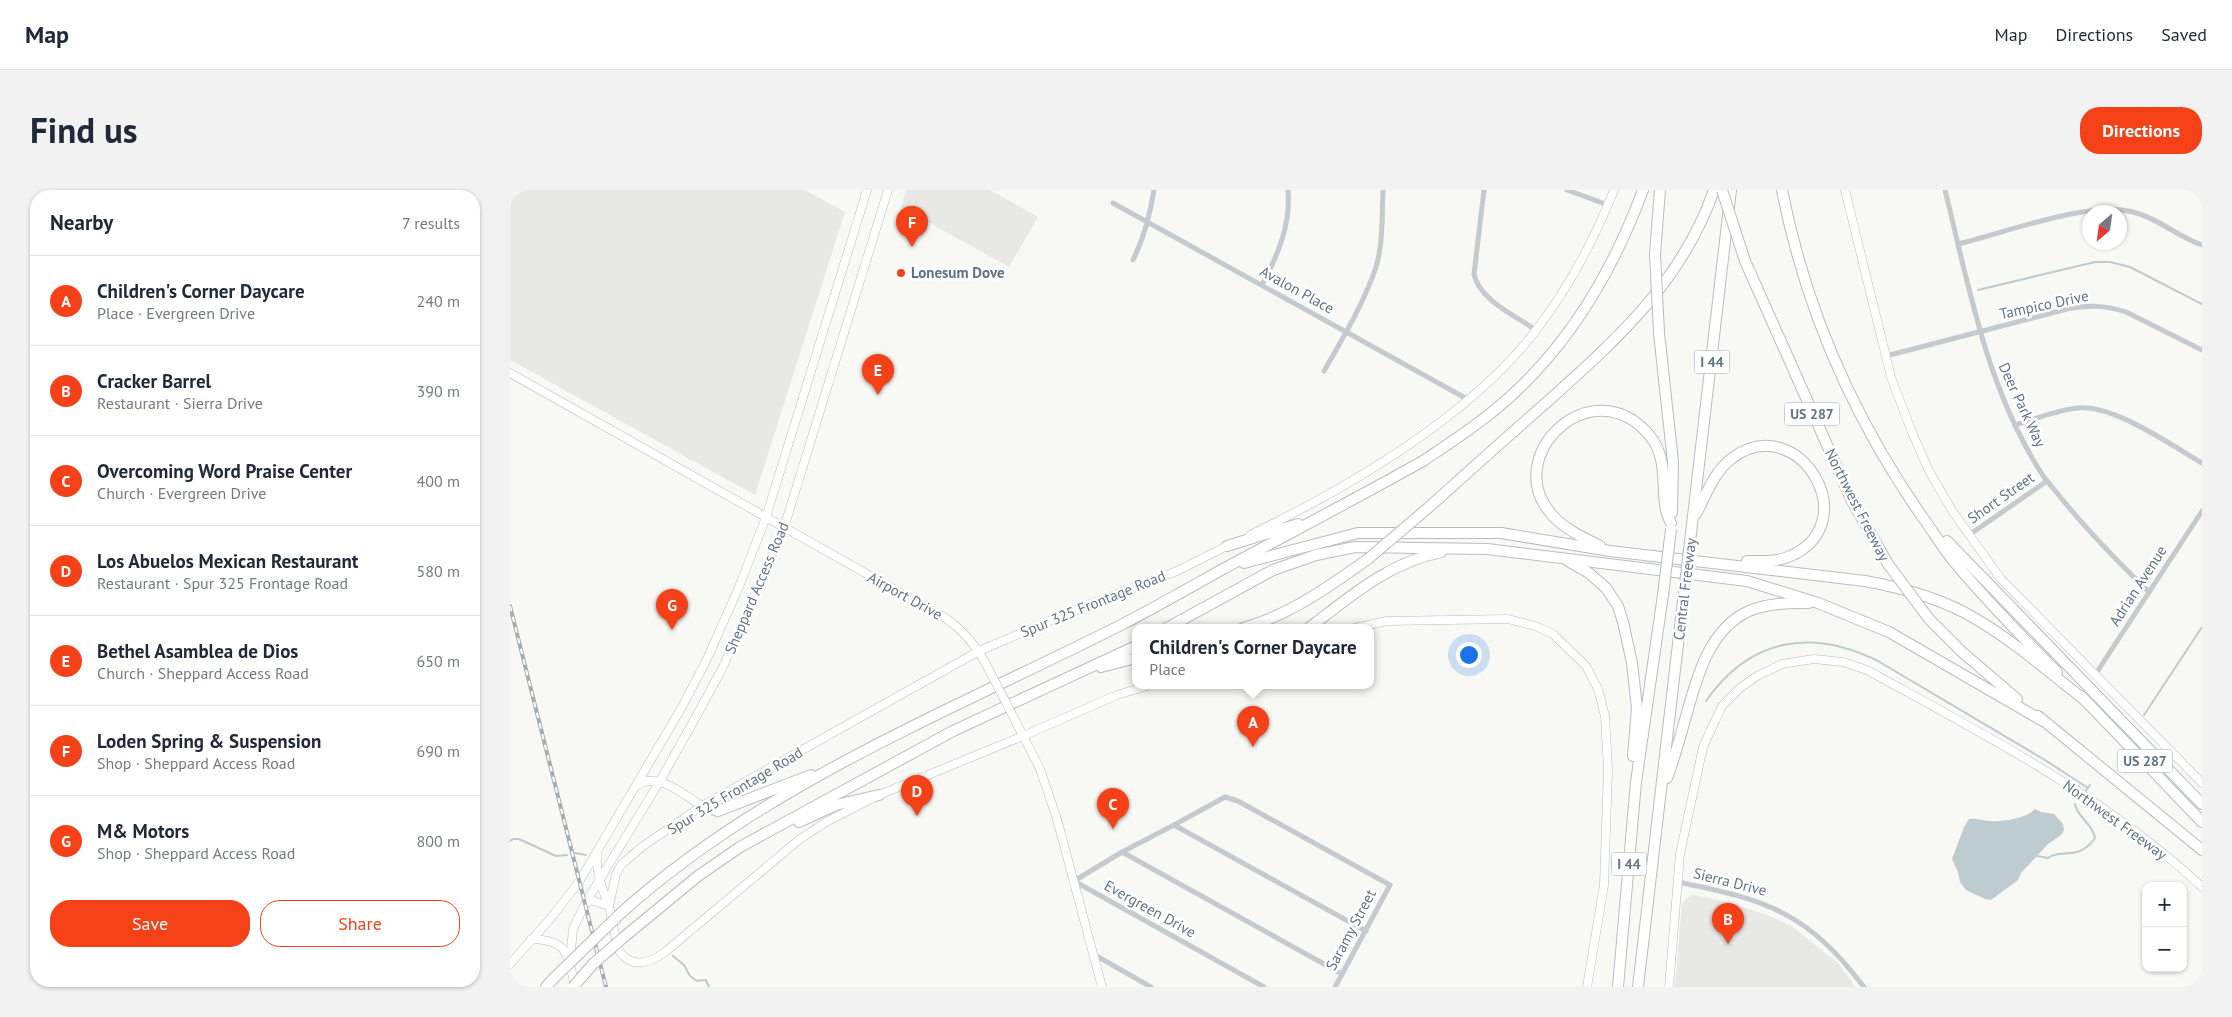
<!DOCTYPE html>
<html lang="en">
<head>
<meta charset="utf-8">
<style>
  body { margin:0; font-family:"PT Sans",sans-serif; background:#f2f2f3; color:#1f2937 }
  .controls { position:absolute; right:15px; bottom:15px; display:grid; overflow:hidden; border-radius:10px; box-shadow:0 1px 4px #0004 }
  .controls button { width:45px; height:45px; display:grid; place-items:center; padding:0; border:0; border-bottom:1px solid #e0e1e3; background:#fff; color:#1f2937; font:25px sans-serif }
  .compass { position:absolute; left:1572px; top:15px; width:45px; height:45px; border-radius:50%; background:#fff; box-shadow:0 1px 4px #0004; rotate:209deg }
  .you { position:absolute; left:958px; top:464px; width:18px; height:18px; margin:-12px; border:4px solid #fff; border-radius:50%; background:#1a73e8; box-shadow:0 0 0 8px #1a73e833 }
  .badge { display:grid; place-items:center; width:32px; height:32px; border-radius:50%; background:#f54117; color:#fff; font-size:16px; font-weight:700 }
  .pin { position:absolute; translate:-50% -41px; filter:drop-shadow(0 1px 2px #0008) }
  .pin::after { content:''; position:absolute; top:26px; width:18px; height:15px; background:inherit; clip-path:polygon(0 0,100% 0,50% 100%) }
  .popup { position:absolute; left:622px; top:434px; width:242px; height:65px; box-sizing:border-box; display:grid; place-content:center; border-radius:10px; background:#fff; filter:drop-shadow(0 1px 4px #0005); font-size:16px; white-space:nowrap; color:#747a83 }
  .popup b { font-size:19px; color:#1f2937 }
  .popup::after { content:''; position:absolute; left:50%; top:100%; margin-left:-10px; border:10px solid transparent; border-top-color:#fff }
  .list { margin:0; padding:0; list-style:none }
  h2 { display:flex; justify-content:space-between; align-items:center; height:65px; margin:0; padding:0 20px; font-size:21px }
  h2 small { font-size:16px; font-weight:400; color:#747a83 }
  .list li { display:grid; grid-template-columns:32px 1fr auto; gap:15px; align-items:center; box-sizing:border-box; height:90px; padding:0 20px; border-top:1px solid #e0e1e3 }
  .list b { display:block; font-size:19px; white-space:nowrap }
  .list p { margin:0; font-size:16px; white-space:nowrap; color:#747a83 }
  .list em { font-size:16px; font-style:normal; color:#747a83 }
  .actions { display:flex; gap:10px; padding:15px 20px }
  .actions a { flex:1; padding:11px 0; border:1px solid #f54117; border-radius:20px; text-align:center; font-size:18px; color:#f54117 }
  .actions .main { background:#f54117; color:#fff }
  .map { position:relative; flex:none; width:1692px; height:797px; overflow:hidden; border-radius:20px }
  header { display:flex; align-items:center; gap:30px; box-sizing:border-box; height:70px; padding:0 25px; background:#fff; border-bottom:1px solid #e0e1e3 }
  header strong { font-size:24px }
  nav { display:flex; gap:28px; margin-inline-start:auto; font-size:18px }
  .intro { display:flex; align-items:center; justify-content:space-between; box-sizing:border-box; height:120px; padding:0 30px }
  h1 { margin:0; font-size:35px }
  .button { padding:12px 22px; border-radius:20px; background:#f54117; color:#fff; font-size:18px; font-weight:700 }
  main { display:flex; gap:30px; padding:0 30px }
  aside { flex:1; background:#fff; border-radius:20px; box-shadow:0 1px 4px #0004 }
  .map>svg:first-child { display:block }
  .built { fill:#e8e9e7 }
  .water { fill:#becbcf }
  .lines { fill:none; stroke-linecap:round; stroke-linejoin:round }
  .stream { stroke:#becbcf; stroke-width:2 }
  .secondary-casing { stroke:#b6bdc1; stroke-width:9 }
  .motorway-casing { stroke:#b9bdc0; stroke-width:12 }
  .minor { stroke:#c4cacd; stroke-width:5 }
  .secondary { stroke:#fff; stroke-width:8 }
  .motorway { stroke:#fff; stroke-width:10 }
  .rail-casing { stroke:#a4adb2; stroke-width:4 }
  .rail { stroke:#fff; stroke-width:2; stroke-dasharray:5.5; stroke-linecap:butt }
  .secondary-bridge-casing { stroke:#b6bdc1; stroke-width:9; stroke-linecap:butt }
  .motorway-bridge-casing { stroke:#b9bdc0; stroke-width:12; stroke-linecap:butt }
  .secondary-bridge { stroke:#fff; stroke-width:8 }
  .motorway-bridge { stroke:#fff; stroke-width:10 }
  .poi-dot { fill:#f54117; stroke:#fff; stroke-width:2 }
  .labels { text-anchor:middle; stroke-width:5; stroke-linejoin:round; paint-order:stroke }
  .shield { fill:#fff; stroke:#8f9ea8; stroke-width:1 }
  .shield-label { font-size:14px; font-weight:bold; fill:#5f7582 }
  .poi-label { font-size:15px; font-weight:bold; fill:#5f7582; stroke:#fff; text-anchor:start }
  .street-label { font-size:15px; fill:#5f7582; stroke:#fff }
</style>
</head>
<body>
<header>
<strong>Map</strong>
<nav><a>Map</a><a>Directions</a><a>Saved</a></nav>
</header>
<div class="intro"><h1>Find us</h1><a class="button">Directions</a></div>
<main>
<aside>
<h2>Nearby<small>7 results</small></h2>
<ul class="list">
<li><span class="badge">A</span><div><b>Children's Corner Daycare</b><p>Place · Evergreen Drive</p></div><em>240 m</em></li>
<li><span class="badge">B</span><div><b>Cracker Barrel</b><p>Restaurant · Sierra Drive</p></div><em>390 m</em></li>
<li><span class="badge">C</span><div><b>Overcoming Word Praise Center</b><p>Church · Evergreen Drive</p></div><em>400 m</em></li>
<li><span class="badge">D</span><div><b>Los Abuelos Mexican Restaurant</b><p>Restaurant · Spur 325 Frontage Road</p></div><em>580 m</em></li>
<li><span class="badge">E</span><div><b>Bethel Asamblea de Dios</b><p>Church · Sheppard Access Road</p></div><em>650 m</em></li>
<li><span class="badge">F</span><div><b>Loden Spring &amp; Suspension</b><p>Shop · Sheppard Access Road</p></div><em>690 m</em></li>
<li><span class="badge">G</span><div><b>M&amp; Motors</b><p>Shop · Sheppard Access Road</p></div><em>800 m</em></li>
</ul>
<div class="actions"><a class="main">Save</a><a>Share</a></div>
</aside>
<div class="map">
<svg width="1692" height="797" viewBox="0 0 1692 797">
  <rect width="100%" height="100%" fill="#f8f8f4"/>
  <g class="built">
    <path d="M0 0H295L335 22 245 305 0 170Z"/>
    <path d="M396 0H480L528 27 499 77 391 17Z"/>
    <path d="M1184 705 1225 714 1265 728 1283 737 1328 773 1345 797H1165L1172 713 1180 706Z"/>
  </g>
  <path class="water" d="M1525 619 1531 622 1544 624 1553 634 1554 640 1551 645 1538 654 1511 683 1508 690 1481 710 1475 709 1456 700 1450 692 1448 682 1442 669 1454 637 1459 629C1466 628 1472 631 1479 631 1492 632 1516 629 1525 619Z"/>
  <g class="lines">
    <g class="stream">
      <path d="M1468 100 1585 72H1600L1620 77 1692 114"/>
      <path d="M1196 511C1240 448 1301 438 1368 471L1535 570 1578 598"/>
      <path d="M1634 525 1692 437"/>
      <path d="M1575 602 1580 595"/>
      <path d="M0 651 3 649H9L46 666 57 665"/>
      <path d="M65 663 76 665"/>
      <path d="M1527 666 1538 668C1551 658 1568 672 1585 648 1583 634 1567 627 1565 614"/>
      <path d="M163 766 174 775 180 786 187 791 196 790 199 797"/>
    </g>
    <defs>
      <g id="secondary">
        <path d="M1335 0 1381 187 1401 240 1419 281 1443 322 1491 389 1692 593"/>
        <path d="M0 183 437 429C454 441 466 456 476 474"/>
        <path d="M740 345C839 297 960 227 1027 139 1060 96 1084 50 1104 0"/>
        <path d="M845 438 877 431 998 429 1025 436 1043 444 1076 476 1088 499 1095 526 1098 580 1094 695 1077 797"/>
        <path d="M637 496 607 505 513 546 369 605 316 632 290 649 155 762C139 774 120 779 108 759L99 716 106 684 112 674 133 656 192 616 469 461 565 420 667 381 721 354"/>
        <path d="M506 532 530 579 547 629 592 797"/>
        <path d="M128 595C148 581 175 606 192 616"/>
        <path d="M87 665C86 683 92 698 98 714"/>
        <path d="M76 712 84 711 99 716"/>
        <path d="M21 749C59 750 58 765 65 797"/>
        <path d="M60 770 63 739 76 712 150 591 187 525 213 477 274 338 378 0"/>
        <path d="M0 774 40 729 69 692 172 517 197 469 229 397 256 327 357 0"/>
        <path d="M1159 797 1170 664 1193 557 1212 516 1230 498 1247 486 1272 474 1304 469 1333 472 1357 480C1473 544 1595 606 1692 697"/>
      </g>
      <g id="motorway">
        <path d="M1272 0C1295 117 1343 227 1411 325 1423 341 1433 359 1446 374 1478 412 1512 447 1547 482"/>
        <path d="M1145 64 1150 0"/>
        <path d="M1235 71 1342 311 1378 374"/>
        <path d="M1149 143 1163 272 1162 323"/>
        <path d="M918 318C958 282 997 247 1037 212 1107 149 1172 92 1204 0"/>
        <path d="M1186 324C1196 305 1204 282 1221 269 1287 217 1359 334 1278 367 1265 372 1251 371 1237 371"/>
        <path d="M1181 343 1221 0"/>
        <path d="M1437 351 1692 614"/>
        <path d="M717 356 788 334"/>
        <path d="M1090 356C1074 348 1056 340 1043 326 988 268 1082 176 1140 246 1162 273 1147 309 1161 333"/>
        <path d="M1058 371 1079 383 1096 398 1108 416 1113 432 1122 473 1127 518 1123 566"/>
        <path d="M734 373 848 343H991L1100 361 1355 391C1394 398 1433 409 1466 429 1505 452 1540 483 1576 511"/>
        <path d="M1419 429 1452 462 1507 509"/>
        <path d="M657 438 763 380 806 365 845 357 977 359 1237 391 1308 413 1379 442 1533 531"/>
        <path d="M733 438C778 426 820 396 858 369"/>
        <path d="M799 438C841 406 878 373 931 362"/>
        <path d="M591 477 626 468"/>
        <path d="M1571 506 1692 632"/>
        <path d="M1528 526 1692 660"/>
        <path d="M1157 588C1163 572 1168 555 1173 537 1185 496 1195 441 1239 421 1258 413 1279 413 1299 413"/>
        <path d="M192 616 208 621 301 585"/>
        <path d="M289 632 326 615 369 605"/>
        <path d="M111 723C255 593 441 521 611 435 646 417 679 398 713 379 780 343 847 308 913 271 940 253 968 235 993 213 1059 156 1103 81 1133 0"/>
        <path d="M114 747 188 686 230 657 443 541 626 456"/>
        <path d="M36 797 43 789"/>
        <path d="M1108 797 1126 592 1153 405"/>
        <path d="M1128 797 1173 411"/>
      </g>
    </defs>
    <use href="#secondary" class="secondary-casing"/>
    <use href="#motorway" class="motorway-casing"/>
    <g class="minor">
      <path d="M974 0 964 84C969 110 1006 126 1026 140"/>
      <path d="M1057 0 1098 15"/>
      <path d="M1435 0C1459 97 1476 195 1530 281 1536 291 1544 299 1551 308 1578 341 1608 372 1639 402"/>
      <path d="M603 13 959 210"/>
      <path d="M1448 54C1495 43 1579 10 1623 22 1648 28 1668 47 1692 55"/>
      <path d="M623 70C634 48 640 25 644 0"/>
      <path d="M752 95C768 65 781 34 778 0"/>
      <path d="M1376 166 1557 119C1578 115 1595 115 1616 122L1692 160"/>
      <path d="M814 181C833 148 854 113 866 77 873 55 872 23 873 0"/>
      <path d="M1505 235C1525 229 1547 220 1568 218 1603 214 1661 255 1692 273"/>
      <path d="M1459 345 1537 291"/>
      <path d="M1585 485 1692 321"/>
      <path d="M664 635 715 607 728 611 880 695 825 797"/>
      <path d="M612 662 832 784"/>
      <path d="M1168 692C1257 710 1297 722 1354 797"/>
      <path d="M583 764 641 797"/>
      <path d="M754 797 564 691 612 662 664 635 856 741"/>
    </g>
    <use href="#secondary" class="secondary"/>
    <use href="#motorway" class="motorway"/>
    <defs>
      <path id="rail" d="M0 416 96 797"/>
    </defs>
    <use href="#rail" class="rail-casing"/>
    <use href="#rail" class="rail"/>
    <defs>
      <path id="secondary-bridge" d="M476 474 506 532"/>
      <g id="motorway-bridge">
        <path d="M1212 0 1235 71"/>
        <path d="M1145 64 1149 143"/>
        <path d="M858 369 918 318"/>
        <path d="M1378 374 1419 429"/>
        <path d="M1153 405 1161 339"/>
        <path d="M1173 411 1181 343"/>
        <path d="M43 789 111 723"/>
        <path d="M63 797 83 774 114 747"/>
      </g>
    </defs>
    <use href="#secondary-bridge" class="secondary-bridge-casing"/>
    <use href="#motorway-bridge" class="motorway-bridge-casing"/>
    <use href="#secondary-bridge" class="secondary-bridge"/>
    <use href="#motorway-bridge" class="motorway-bridge"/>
  </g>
  <circle class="poi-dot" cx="391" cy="83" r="5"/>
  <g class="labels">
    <g class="shield">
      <rect x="1184.5" y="160.5" width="35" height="23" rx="4"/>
      <rect x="1274.5" y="212.5" width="55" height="23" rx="4"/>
      <rect x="1607.5" y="559.5" width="55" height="23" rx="4"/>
      <rect x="1101.5" y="662.5" width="35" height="23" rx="4"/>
    </g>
    <g class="shield-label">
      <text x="1202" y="177">I 44</text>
      <text x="1302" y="229">US 287</text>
      <text x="1635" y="576">US 287</text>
      <text x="1119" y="679">I 44</text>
    </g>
    <g class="poi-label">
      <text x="401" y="88">Lonesum Dove</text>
    </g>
    <g class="street-label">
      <text transform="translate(787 100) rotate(29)" y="5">Avalon Place</text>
      <text transform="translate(1534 115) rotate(-12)" y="5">Tampico Drive</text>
      <text transform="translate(1512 215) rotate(65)" y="5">Deer Park Way</text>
      <text transform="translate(1491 308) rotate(-35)" y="5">Short Street</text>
      <text transform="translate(1347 315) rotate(63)" y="5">Northwest Freeway</text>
      <text transform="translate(1628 396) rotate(-57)" y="5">Adrian Avenue</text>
      <text transform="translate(247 398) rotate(-67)" y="5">Sheppard Access Road</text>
      <text transform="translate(1175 399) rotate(-83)" y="5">Central Freeway</text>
      <text transform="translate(395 406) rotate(29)" y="5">Airport Drive</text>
      <text transform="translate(583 414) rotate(-22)" y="5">Spur 325 Frontage Road</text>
      <text transform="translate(225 601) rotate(-31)" y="5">Spur 325 Frontage Road</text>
      <text transform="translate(1605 630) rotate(36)" y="5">Northwest Freeway</text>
      <text transform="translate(1220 692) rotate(14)" y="5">Sierra Drive</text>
      <text transform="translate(640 719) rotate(29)" y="5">Evergreen Drive</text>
      <text transform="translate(841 740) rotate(-62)" y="5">Saramy Street</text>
    </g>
  </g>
</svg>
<div class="controls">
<button>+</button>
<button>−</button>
</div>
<svg class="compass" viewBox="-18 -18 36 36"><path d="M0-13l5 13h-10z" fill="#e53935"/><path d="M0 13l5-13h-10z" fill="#747a83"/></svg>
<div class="you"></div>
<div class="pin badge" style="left:743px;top:557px">A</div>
<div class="popup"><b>Children's Corner Daycare</b>Place</div>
<div class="pin badge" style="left:1218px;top:754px">B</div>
<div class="pin badge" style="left:603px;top:639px">C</div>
<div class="pin badge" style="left:407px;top:626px">D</div>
<div class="pin badge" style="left:368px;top:205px">E</div>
<div class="pin badge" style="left:402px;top:57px">F</div>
<div class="pin badge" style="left:162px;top:440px">G</div>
</div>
</main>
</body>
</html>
